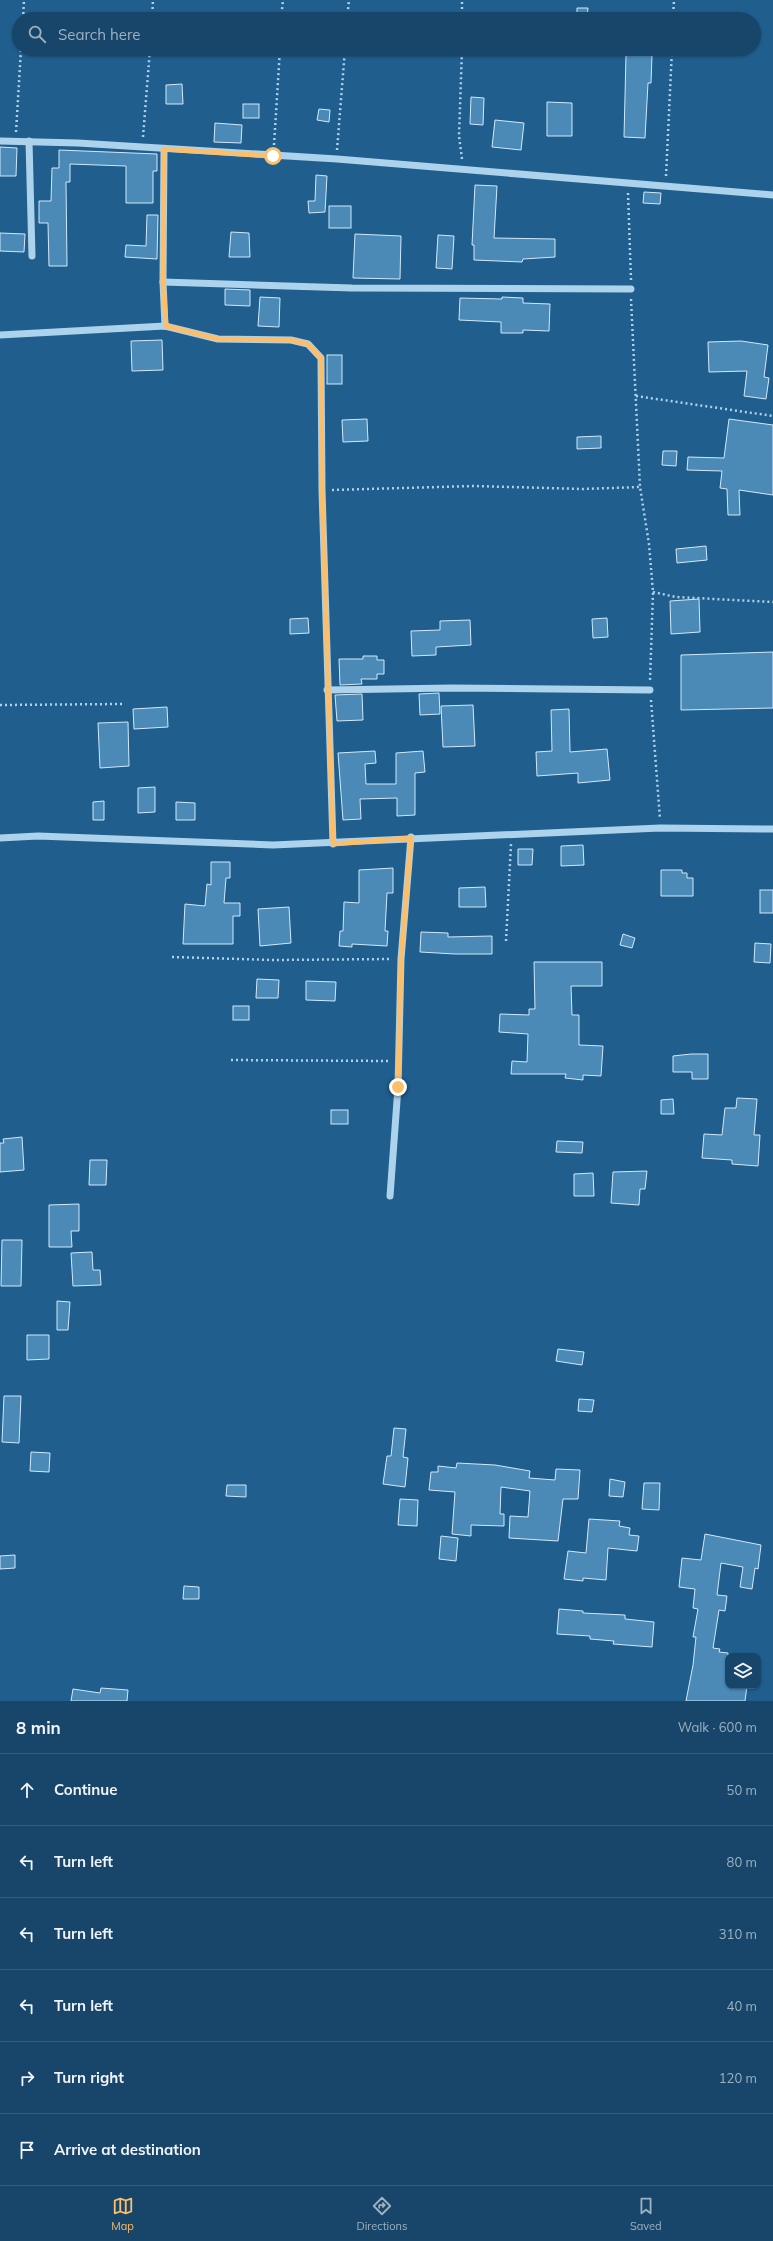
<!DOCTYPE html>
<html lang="en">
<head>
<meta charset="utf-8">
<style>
  body { margin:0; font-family:Mulish,sans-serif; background:#245072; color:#f1f3f6 }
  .controls { position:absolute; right:12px; bottom:12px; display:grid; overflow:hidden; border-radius:8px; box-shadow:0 1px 3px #0004 }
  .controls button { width:36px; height:36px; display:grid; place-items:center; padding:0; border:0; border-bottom:1px solid #365e7e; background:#17466a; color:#f1f3f6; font:20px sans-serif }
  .stop { position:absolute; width:12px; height:12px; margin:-9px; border:3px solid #fbbf6c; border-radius:50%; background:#fff }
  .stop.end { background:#fbbf6c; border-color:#fff; box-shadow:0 1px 4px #0008 }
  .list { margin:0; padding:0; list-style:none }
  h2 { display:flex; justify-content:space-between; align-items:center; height:52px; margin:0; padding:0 16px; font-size:17px }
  h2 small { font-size:13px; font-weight:400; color:#9eb1c1 }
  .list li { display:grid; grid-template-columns:26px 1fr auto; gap:12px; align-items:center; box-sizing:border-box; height:72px; padding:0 16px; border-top:1px solid #365e7e }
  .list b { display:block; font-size:15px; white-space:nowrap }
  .list em { font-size:13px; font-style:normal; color:#9eb1c1 }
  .icon { flex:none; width:22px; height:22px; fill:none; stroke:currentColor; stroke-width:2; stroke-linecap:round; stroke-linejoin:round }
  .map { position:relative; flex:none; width:773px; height:1701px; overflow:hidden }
  .search { position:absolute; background:#17466a; box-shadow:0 1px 3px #0004; left:12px; right:12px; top:12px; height:44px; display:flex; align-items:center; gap:10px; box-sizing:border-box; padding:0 14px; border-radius:22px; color:#9eb1c1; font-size:15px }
  .sheet { height:484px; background:#17466a }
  nav { display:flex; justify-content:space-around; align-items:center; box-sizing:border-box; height:56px; border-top:1px solid #365e7e; background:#17466a; font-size:11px; color:#9eb1c1 }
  nav a { display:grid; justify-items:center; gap:2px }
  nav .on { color:#fbbf6c }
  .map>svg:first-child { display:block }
  .building { fill:#4b89b7; stroke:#d2e9f9 }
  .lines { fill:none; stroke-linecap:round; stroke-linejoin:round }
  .path { stroke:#add2ec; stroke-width:2.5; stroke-dasharray:2 3; stroke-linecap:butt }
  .minor { stroke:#add2ec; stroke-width:7 }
  .route { stroke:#fbbf6c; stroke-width:5 }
</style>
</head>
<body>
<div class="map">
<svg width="773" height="1701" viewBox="0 0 773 1701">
  <rect width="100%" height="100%" fill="#1f5e8d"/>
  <g class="building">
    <path d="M577 8H588L587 19H577Z"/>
    <path d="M626 55H652L651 83H648L645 138 624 137Z"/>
    <path d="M182 84 183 104H166V85Z"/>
    <path d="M471 97 484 98 483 125 470 124Z"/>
    <path d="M547 102 572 103V136H547Z"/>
    <rect x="243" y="104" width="16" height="14"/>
    <path d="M319 109 330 110 329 122 317 120Z"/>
    <path d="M495 120 524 123 521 150 492 147Z"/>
    <path d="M215 123 242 125 241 143 214 142Z"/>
    <path d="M0 147 17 148 16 176H0Z"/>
    <path d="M59 150 157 154V171H153V203H126V166L70 164V182H66L67 266H49L48 223H39V201H51L52 168H59Z"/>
    <path d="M316 175 327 176 325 212 309 213 308 201H315Z"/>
    <path d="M475 185 497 186 494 238 555 239V257L523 259 522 262 474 260V245H472Z"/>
    <path d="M644 192 661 193 660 204 643 203Z"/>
    <rect x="329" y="206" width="22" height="22"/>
    <path d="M147 215H158L157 259 125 257 126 245 146 246Z"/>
    <path d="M231 232 249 233 250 257H229Z"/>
    <path d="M0 233 25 234 24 252 0 251Z"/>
    <path d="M355 234 401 236 400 279 353 278Z"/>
    <path d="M438 235 454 236 452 269 436 268Z"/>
    <path d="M225 289 250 290V306L225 305Z"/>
    <path d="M260 297 280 298 279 327 258 326Z"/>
    <path d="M502 297 523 298V303L550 304 549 331 523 330V333H501V322L459 320 460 298 502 299Z"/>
    <path d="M162 340 163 370 132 371 131 341Z"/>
    <path d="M741 341 768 345 764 377 769 378 766 399 744 396 747 371 709 372 708 342Z"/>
    <rect x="327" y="355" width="15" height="29"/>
    <path d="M367 419 368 441 343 442 342 420Z"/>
    <path d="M729 419 773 425V495L739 490 740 515H728L727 489 720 488 722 471 687 470 688 457 724 458Z"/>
    <path d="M601 436V448L577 449V437Z"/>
    <path d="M663 451H677L676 466 662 465Z"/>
    <path d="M706 546 707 560 677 563 676 549Z"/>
    <path d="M699 599 700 632 671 634 670 601Z"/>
    <path d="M308 618 309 633 290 634V619Z"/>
    <path d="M607 618 608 637 593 638 592 619Z"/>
    <path d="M470 620 471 645 436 647V655L412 656 411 631 440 630V621Z"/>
    <path d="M773 652V708L681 710V655Z"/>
    <path d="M363 656H377V660H384V674H377V679H361L362 684 340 685 339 659H363Z"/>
    <path d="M439 693 440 714 420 715 419 694Z"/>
    <path d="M362 694 363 720 337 721 335 695Z"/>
    <path d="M473 705 475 746 443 747 441 706Z"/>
    <path d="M167 707 168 727 134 729 133 709Z"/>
    <path d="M569 709 570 752 607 749 610 780 578 783V773L537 776 536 752 552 751 551 710Z"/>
    <path d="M128 722 129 766 100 768 98 723Z"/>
    <path d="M375 751 376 763 365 764 366 784H396V753L423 751 425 772 415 773V815L397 816V798L360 799 361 819 343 820 338 753Z"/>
    <path d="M155 787V812L138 813V788Z"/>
    <path d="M104 801V820H93V802Z"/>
    <path d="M176 802 195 803V820H176Z"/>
    <path d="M583 845 584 865 561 866V846Z"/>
    <path d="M518 849H533L532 865H518Z"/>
    <path d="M211 862H230V878H226L224 903H240V916H233V944H183L185 904 205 906 207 884 211 885Z"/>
    <path d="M393 868V893H387L385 931H388L387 946 352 944V947L339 946 340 931H343L344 902 359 903V870Z"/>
    <path d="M661 870H682V873H687V878H693V896H661Z"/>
    <path d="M485 887 486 907H459V888Z"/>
    <rect x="760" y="890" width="13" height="23"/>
    <path d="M289 907 291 943 260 946 258 909Z"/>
    <path d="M421 932 448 933V937L492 936V954H455L420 952Z"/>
    <path d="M623 934 635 938 632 948 620 945Z"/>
    <path d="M755 943 771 944 770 963 754 962Z"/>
    <path d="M534 962H602V986H571L572 1015H579V1045L603 1046 601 1076 583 1075V1080L565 1078 566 1074H511L512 1061 527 1062 528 1034 499 1032 500 1014 529 1015V1009H535Z"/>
    <path d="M257 979 279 980 278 998H256Z"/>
    <path d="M306 981 336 982 335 1001 306 1000Z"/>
    <rect x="233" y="1006" width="16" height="14"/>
    <path d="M691 1054H708V1079H692V1072H673V1056Z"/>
    <path d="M737 1098 757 1099 754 1135H760L758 1166 732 1164V1160L702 1158 704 1134 722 1135 725 1108H736Z"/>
    <path d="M673 1099 674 1114H661V1100Z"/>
    <rect x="331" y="1110" width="17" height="14"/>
    <path d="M22 1137 24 1170 0 1172V1143H4L3 1139Z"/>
    <path d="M557 1141 583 1142 582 1153 556 1152Z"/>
    <path d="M90 1160H107L106 1185H89Z"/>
    <path d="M647 1171 645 1189H640L639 1205 611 1203 613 1172Z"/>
    <path d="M593 1173 594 1196H574V1174Z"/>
    <path d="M79 1204V1231H71L72 1247H49V1205Z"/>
    <path d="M2 1240H22L21 1286H1Z"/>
    <path d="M92 1252 93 1270H100L101 1285 73 1286 71 1253Z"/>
    <path d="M57 1301 70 1302 68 1330H57Z"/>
    <path d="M27 1335H49V1359L27 1360Z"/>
    <path d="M558 1349 584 1352 582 1365 556 1361Z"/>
    <path d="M4 1396H21L19 1443 2 1442Z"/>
    <path d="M579 1399 594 1400 592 1412 578 1411Z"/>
    <path d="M394 1428 406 1429 403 1457 408 1458 405 1487 383 1484 387 1456H391Z"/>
    <path d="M31 1452 50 1453 49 1472 30 1471Z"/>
    <path d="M457 1463 495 1465 530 1471 529 1478 555 1480 556 1469 580 1470 578 1499H563L558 1541 509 1538 510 1516 528 1517 530 1491 501 1487 500 1514H504V1526L471 1525V1536L452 1534 455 1492 429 1490 431 1472H438V1466L456 1468Z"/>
    <path d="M610 1479 625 1482 623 1497 609 1496Z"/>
    <path d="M644 1483H660L659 1510 642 1509Z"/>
    <path d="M227 1485H246V1497L226 1496Z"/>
    <path d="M400 1499 418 1500 417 1526 398 1525Z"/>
    <path d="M589 1519 620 1521 619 1526 630 1528 629 1535 639 1536 637 1551 608 1548 606 1580 583 1578V1581L564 1579 568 1551 586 1553Z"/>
    <path d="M705 1534 761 1545 758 1569 755 1568 752 1589 740 1587 743 1567 721 1563 717 1595 727 1596 725 1611 719 1610 713 1648 720 1649 719 1652 728 1653V1686H747L745 1701H686L693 1665 696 1637H693L698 1609 693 1608 695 1589 679 1587 682 1558 701 1560Z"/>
    <path d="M441 1536 458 1538 456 1561 439 1559Z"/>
    <path d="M15 1555V1568L0 1569V1556Z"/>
    <path d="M184 1586 199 1587V1599H183Z"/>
    <path d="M559 1609 583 1611V1613L625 1615V1619L654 1622 652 1647 613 1644 614 1641 590 1639V1636L557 1634Z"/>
    <path d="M101 1688 128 1690 127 1701H71L73 1689 100 1693Z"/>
  </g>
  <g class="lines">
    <g class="path">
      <path d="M23 19 24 0"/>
      <path d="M152 19 153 0"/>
      <path d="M281 19 283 0"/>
      <path d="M347 19 349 0"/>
      <path d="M462 19V0"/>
      <path d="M673 19 674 0"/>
      <path d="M16 132 21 49"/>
      <path d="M143 137 150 49"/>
      <path d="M274 145 280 49"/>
      <path d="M337 150 345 49"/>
      <path d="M462 159 459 136 462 49"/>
      <path d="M666 176 672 49"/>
      <path d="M628 193 631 280"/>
      <path d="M631 299 640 487 649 544 653 592 650 681"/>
      <path d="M636 396 773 416"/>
      <path d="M332 490 474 486 583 489 640 487"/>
      <path d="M653 592 676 597 773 602"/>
      <path d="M651 700 660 819"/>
      <path d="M0 705 122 704"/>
      <path d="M506 941 511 844"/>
      <path d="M172 957 273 960 392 959"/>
      <path d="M231 1060 390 1061"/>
    </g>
    <g class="minor">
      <path d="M0 141 78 143 337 159 773 195"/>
      <path d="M29 141 32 256"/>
      <path d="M164 149 163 282 165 326"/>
      <path d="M163 282 352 288 631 289"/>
      <path d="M0 335 165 326 218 339 291 340 308 344 321 358 322 490 333 844"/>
      <path d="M327 690 452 688 650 690"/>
      <path d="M0 838 38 836 273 845 660 828 773 829"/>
      <path d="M390 1196 398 1087 401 959 411 837"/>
    </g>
  </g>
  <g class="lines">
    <path class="route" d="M273 156 164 149 163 282 166 326 218 339 291 340 308 344 321 358 322 490 333 844 411 838 401 959 398 1087"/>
  </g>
</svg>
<div class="controls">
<button><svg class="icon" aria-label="layers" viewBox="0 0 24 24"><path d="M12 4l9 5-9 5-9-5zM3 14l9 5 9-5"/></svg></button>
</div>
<div class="stop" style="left:273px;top:156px"></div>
<div class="stop end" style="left:398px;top:1087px"></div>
<div class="search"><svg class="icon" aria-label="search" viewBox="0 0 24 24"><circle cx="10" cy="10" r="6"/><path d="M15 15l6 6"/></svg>Search here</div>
</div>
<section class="sheet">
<h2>8 min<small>Walk · 600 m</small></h2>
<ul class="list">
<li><svg class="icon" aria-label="ahead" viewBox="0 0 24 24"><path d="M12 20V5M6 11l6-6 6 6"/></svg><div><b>Continue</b></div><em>50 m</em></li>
<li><svg class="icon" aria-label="left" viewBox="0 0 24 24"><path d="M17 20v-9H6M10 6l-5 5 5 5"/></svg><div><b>Turn left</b></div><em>80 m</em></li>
<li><svg class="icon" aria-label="left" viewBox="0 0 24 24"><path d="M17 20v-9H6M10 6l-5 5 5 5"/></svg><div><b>Turn left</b></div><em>310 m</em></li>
<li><svg class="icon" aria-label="left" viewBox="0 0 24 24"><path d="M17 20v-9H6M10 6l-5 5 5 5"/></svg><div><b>Turn left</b></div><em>40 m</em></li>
<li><svg class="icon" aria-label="right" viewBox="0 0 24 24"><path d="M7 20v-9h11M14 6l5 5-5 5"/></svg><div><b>Turn right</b></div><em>120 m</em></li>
<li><svg class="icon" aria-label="arrive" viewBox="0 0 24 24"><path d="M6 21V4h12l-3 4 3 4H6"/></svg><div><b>Arrive at destination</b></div></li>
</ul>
</section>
<nav>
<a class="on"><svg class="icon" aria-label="map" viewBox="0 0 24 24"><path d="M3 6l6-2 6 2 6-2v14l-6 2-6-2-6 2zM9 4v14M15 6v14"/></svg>Map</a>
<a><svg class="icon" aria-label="directions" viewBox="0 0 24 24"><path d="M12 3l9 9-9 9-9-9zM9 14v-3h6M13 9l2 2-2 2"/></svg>Directions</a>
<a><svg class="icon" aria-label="saved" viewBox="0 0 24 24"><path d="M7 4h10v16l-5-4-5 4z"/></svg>Saved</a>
</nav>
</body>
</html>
